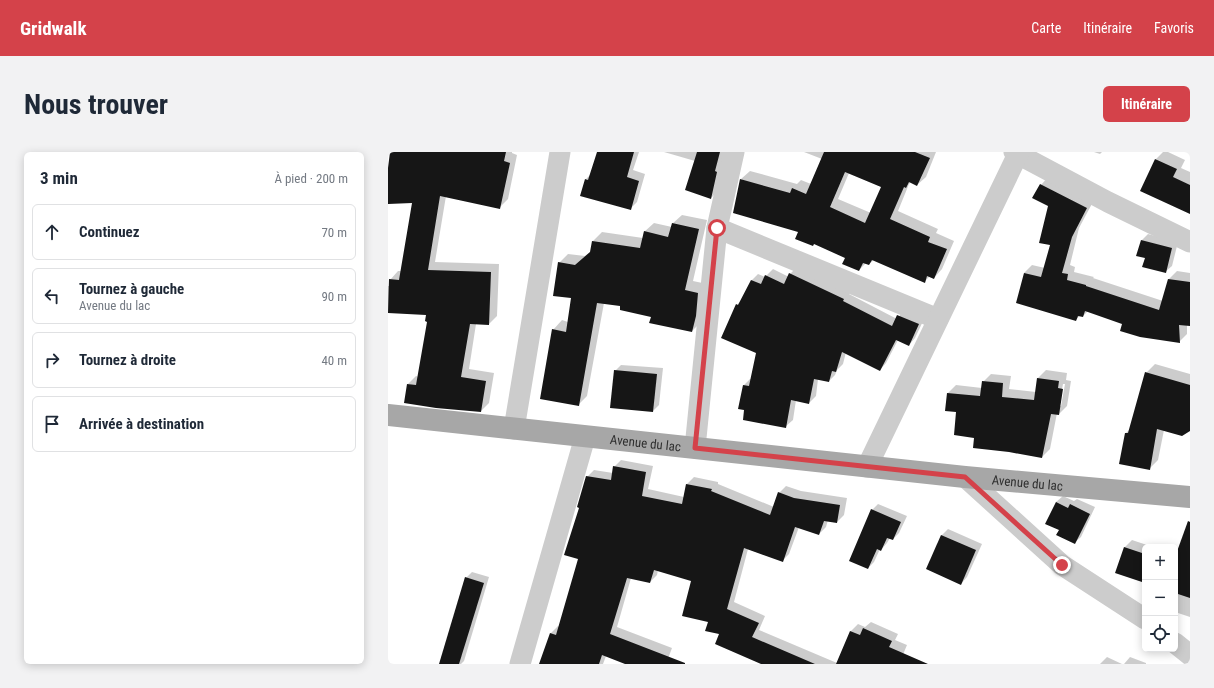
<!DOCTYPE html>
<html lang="fr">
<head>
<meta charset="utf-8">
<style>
  body { margin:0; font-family:"Roboto Condensed",sans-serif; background:#f2f2f3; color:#1f2937 }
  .controls { position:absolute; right:12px; bottom:12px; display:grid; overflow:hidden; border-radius:6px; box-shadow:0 2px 10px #0003 }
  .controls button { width:36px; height:36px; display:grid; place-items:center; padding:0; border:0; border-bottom:1px solid #e0e1e3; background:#fff; color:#1f2937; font:20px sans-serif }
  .stop { position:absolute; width:12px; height:12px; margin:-9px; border:3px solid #d4424a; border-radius:50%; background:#fff }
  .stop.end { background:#d4424a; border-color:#fff; box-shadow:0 1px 4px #0008 }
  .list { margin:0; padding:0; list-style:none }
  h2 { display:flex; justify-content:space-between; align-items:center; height:52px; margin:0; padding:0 16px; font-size:17px }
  h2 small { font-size:13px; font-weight:400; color:#747a83 }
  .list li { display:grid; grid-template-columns:26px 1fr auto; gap:12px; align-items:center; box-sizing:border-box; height:56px; margin:0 8px 8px; padding:0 8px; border:1px solid #e0e1e3; border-radius:6px }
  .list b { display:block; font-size:15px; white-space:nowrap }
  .list p { margin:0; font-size:13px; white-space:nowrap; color:#747a83 }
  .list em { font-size:13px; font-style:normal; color:#747a83 }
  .icon { flex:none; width:22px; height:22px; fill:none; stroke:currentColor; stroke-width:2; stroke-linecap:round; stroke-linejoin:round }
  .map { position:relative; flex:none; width:802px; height:512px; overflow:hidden; border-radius:6px }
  header { display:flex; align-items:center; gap:24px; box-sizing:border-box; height:56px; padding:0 20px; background:#d4424a; color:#fff }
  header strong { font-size:19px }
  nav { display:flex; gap:22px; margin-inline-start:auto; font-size:14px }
  .intro { display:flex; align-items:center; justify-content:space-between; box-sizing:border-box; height:96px; padding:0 24px }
  h1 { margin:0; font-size:28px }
  .button { padding:10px 18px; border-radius:6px; background:#d4424a; color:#fff; font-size:14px; font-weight:700 }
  main { display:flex; gap:24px; padding:0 24px }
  aside { flex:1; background:#fff; border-radius:6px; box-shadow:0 2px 10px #0003 }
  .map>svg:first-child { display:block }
  .shadow { fill:#0003; fill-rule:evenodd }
  .building { fill:#161616; fill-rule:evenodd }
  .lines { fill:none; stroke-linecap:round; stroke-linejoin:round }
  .minor { stroke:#ccc; stroke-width:21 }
  .major { stroke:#a7a7a7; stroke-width:22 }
  .route { stroke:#d4424a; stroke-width:5 }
  .labels { text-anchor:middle; stroke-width:4; stroke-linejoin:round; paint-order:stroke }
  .street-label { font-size:13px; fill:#2f2f2f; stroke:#fff }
</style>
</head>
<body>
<header>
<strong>Gridwalk</strong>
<nav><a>Carte</a><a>Itinéraire</a><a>Favoris</a></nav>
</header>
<div class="intro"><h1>Nous trouver</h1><a class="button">Itinéraire</a></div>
<main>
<aside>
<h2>3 min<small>À pied · 200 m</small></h2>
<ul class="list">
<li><svg class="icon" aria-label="ahead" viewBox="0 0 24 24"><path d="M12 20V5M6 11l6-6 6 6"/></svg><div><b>Continuez</b></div><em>70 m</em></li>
<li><svg class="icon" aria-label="left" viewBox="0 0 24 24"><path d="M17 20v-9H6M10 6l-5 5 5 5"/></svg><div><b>Tournez à gauche</b><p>Avenue du lac</p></div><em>90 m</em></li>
<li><svg class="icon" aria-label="right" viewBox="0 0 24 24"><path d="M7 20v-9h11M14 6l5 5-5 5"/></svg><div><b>Tournez à droite</b></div><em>40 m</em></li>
<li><svg class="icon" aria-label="arrive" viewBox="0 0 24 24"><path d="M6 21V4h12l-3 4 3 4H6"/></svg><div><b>Arrivée à destination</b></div></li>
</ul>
</aside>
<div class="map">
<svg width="802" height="512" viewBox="0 0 802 512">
  <rect width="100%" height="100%" fill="#fff"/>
  <g class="shadow">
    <path d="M3 0H124V1L129 3 120 47 111 56 58 44 47 110 111 112 109 164 101 172H88L81 217 106 221 101 251 93 259 20 232 28 224 31 225 40 169 39 162 0 160V134H2V128L10 119H14L25 50 0 51V20Z"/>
    <path d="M210 0H251L245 18 257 22 249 50 242 57 198 27 203 22Z"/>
    <path d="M276 0H339L330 39 323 46 307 9Z"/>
    <path d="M416 0H548L538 25 529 33 523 30 521 32 510 59 550 77 548 81 566 89 554 117 546 126 542 124 536 130 486 108 481 112 478 111 471 118 458 105 412 80 353 27 362 19 409 32 413 28 423 32 434 7ZM461 21 494 35 483 61 450 47Z"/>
    <path d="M706 0H714L712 2Z"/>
    <path d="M775 0H780L797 8 793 16 802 20V61L768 7Z"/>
    <path d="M660 25 706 48 691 76 682 113 687 115 686 120 706 125 705 126 775 149 781 127 789 119 802 121V173H799V182L791 190 700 159 695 164 692 163 688 168 636 121 644 113 657 116 664 93 662 54 653 33Z"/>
    <path d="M294 63 319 68 305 129 319 132 313 170 304 179 234 153 216 151 199 244 190 253 165 178 174 168 180 170 184 145 171 111 180 102 197 104 204 99 205 89 214 80 255 86 256 80 266 71 284 75V72Z"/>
    <path d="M760 82 790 90 784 114 777 120 758 105 754 88Z"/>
    <path d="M409 115 462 140 461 142 509 167 517 157 537 165 527 186 521 193 510 188 498 211 492 218 458 200 455 212 449 218 447 223 441 229 430 227 428 244 421 251 408 248 405 268 398 274 358 257 356 233 362 227H363L369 201 349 153 354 148 364 128 370 122 377 125 385 117 401 125 402 122Z"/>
    <path d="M767 212 802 222V278H776L770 308 761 317 738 281 742 277 758 221Z"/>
    <path d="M233 213 275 216 271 253 265 259 227 219Z"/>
    <path d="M658 218 679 221 678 228 683 229 679 254 671 262 669 261 662 297 654 305 587 285 569 259 560 241 568 233 594 236 595 230 603 222 623 224 621 237 648 240 650 226ZM675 232H677L673 254H671Z"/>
    <path d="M233 308 265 314 260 337 296 345 299 332 306 325 330 330V332L386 355 391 341 398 334 413 339 459 346 456 363 449 370 440 368 438 375 431 382 411 375 401 402 394 409 360 397 346 450 377 464 371 478 449 511 463 479 470 472 477 475 483 470 510 482 507 488 519 493 511 512H378L333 481 321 470 304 428 270 418 269 423 262 430 243 426 229 475 284 496 278 512H239L218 504 215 512H152L163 481 170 474 171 475 191 406 192 355 199 325 206 318 225 321 226 315Z"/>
    <path d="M675 344 686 349 689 347 707 355 693 385 686 391 672 378 658 371 668 350Z"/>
    <path d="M490 352 519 364 511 381 505 387 502 386 499 391 493 398 492 397 486 410 480 416 484 358Z"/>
    <path d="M802 372V465L787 460V402L789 403Z"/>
    <path d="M560 377 594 392 579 425 573 432 539 417 554 383Z"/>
    <path d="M744 388 765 395H757V430L736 396Z"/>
    <path d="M84 420 101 425 76 509 73 512H59L78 426Z"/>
    <path d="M719 505 734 512H712Z"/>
    <path d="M742 505 758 511V512H736Z"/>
  </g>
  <g class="building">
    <path d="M2 0H118L116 9 122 11 112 57 52 44 40 118 103 120 101 173 82 172 73 225 98 229 93 260 48 256 16 251 19 232 28 233 39 170 37 169 38 163 0 161 1 127 11 128 24 51 0 52V16Z"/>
    <path d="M209 0H246L239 25 251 29 243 58 192 44 197 27 200 28Z"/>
    <path d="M309 0H332L327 19 329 20 323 47 297 38Z"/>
    <path d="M436 0H527L542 6 529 34 521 30 518 36 516 35 502 67 542 85 540 90 559 97 546 127 539 124 537 131 484 108 481 113 475 111 471 119 454 112 457 106 426 92 425 94 407 87 410 80 345 61 352 27 402 41 404 36 418 42ZM457 20 493 35 477 71 442 55Z"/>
    <path d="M767 7 789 17 785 25 802 33V62L752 39Z"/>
    <path d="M652 32 699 56 684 85 674 121 680 122 679 128 698 133V134L771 158 780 127 802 130V174L791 173 792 191 752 185 732 179 734 172 697 159 695 165 690 164 688 169 628 151 636 121 653 125 662 93 651 91 660 54 644 46Z"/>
    <path d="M284 71 311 77 297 138 310 141 308 164 304 180 261 171 263 165 232 158V154L209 151 191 254 152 247 164 177 178 180 183 146 165 144 170 110 187 113 202 100 204 89 252 96 256 79 280 85Z"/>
    <path d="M753 88 784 96 778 121 754 115 757 106 748 104Z"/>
    <path d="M401 121 456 147 455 149 504 174 509 163 531 172 521 194 508 188 492 219 454 200 448 220 444 219 441 230 426 227 421 252 403 248 398 276 355 268 356 258 350 257 355 233 361 234 368 201 333 186 348 152 350 153 363 128 373 132 377 123 396 132Z"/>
    <path d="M226 218 269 222 265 260 222 256Z"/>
    <path d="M757 220 802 233V279L794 284 769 277 762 318 731 312 737 281H740Z"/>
    <path d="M649 226 671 229 670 236 675 237 671 263 663 262 654 306 621 300 585 296 586 286 566 283 568 260 557 259 559 241 592 244 594 229 615 231 614 245 646 248Z"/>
    <path d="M225 314 258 320 254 344 294 352 298 332 324 337 323 339 382 363 390 340 406 346 452 353 449 371 436 369 431 383 407 375 395 410 356 396 339 457 371 471 364 485 427 512H373L327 492 331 482 317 479 320 470 294 464 303 429 266 418 262 431 239 426 222 482 297 511V512H237L214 503 211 512H151L162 481 168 483 190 407 176 403 191 356 189 355 198 324 223 328Z"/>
    <path d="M668 350 680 356 682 352 702 362 687 392 668 383 671 378 657 372Z"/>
    <path d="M483 357 513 370 505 388 499 386 493 399 489 397 480 417 461 409Z"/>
    <path d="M800 369 802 370V446L787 441V405Z"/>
    <path d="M553 383 588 398 573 433 538 417Z"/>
    <path d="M736 395 757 402V431L727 421Z"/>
    <path d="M77 425 96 431 71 512H51Z"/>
    <path d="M475 476 504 489 501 495 540 512H448L462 479 472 483Z"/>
  </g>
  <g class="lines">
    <g class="minor">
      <path d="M626 0 720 50 802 90"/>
      <path d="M329 76 550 167"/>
      <path d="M126 277 172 0"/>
      <path d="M307 296 329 76 346 0"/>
      <path d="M479 315 630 2"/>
      <path d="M577 325 674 413 757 467"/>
      <path d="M787 491 802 503"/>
      <path d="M132 512 197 285"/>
    </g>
    <path class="major" id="s1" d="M0 263 577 325 802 345"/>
  </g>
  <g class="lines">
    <path class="route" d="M329 76 307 296 577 325 674 413"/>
  </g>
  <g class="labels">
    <g class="street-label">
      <text dy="5" stroke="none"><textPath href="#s1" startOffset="259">Avenue du lac</textPath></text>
      <text dy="5" stroke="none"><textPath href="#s1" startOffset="643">Avenue du lac</textPath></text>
    </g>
  </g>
</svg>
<div class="controls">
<button>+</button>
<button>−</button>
<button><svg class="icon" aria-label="locate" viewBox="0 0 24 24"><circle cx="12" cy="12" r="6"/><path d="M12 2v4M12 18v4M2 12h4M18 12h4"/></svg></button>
</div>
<div class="stop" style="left:329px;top:76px"></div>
<div class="stop end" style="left:674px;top:413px"></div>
</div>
</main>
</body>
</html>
